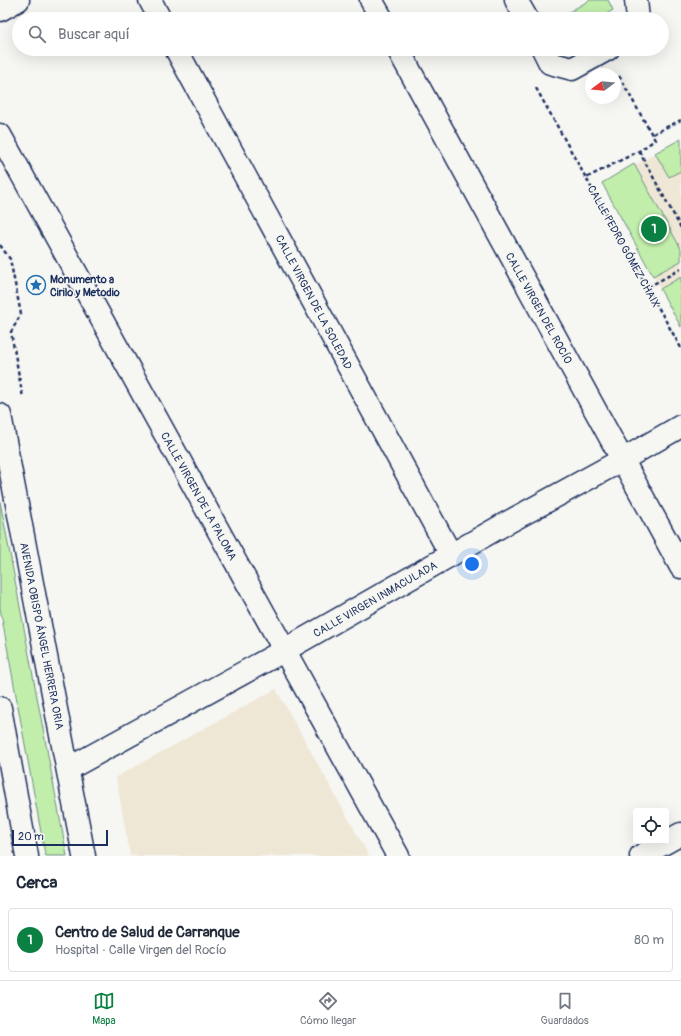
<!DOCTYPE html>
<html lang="es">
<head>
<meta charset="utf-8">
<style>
  body { margin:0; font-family:Pangolin,sans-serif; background:#f2f2f3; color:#1f2937 }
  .controls { position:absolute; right:12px; bottom:12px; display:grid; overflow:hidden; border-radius:4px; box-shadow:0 4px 16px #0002 }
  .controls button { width:36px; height:36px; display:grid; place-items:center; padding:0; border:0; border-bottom:1px solid #e0e1e3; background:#fff; color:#1f2937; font:20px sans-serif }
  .compass { position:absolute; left:585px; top:68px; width:36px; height:36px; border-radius:50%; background:#fff; box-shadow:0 4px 16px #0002; rotate:254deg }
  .scale { position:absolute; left:12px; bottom:10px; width:96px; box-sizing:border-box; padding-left:4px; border:2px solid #1b2f5e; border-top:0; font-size:11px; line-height:14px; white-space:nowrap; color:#1b2f5e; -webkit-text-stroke:3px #f6f6f2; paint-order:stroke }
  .you { position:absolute; left:472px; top:564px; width:14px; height:14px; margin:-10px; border:3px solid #fff; border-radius:50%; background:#1a73e8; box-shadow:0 0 0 6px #1a73e833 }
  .badge { display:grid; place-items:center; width:26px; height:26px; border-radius:50%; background:#0b8043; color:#fff; font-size:13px; font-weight:700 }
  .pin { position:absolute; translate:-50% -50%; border:2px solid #fff; box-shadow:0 1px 4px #0006 }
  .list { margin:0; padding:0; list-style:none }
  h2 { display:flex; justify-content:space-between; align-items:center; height:52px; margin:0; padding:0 16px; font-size:17px }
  h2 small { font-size:13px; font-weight:400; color:#747a83 }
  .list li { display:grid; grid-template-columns:26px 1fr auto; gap:12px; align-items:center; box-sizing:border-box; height:64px; margin:0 8px 8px; padding:0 8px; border:1px solid #e0e1e3; border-radius:4px }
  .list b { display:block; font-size:15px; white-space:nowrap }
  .list p { margin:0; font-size:13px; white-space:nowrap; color:#747a83 }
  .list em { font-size:13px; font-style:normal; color:#747a83 }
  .icon { flex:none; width:22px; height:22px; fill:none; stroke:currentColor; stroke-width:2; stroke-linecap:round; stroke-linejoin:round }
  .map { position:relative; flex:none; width:681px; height:856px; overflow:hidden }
  .search { position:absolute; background:#fff; box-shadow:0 4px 16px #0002; left:12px; right:12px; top:12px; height:44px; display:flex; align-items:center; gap:10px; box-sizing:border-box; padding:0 14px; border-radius:22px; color:#747a83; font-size:15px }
  .sheet { height:124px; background:#fff }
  nav { display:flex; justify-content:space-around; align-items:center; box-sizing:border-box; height:56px; border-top:1px solid #e0e1e3; background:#fff; font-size:11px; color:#747a83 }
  nav a { display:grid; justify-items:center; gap:2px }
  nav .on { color:#0b8043 }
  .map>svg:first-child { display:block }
  .built { fill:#efe7d6 }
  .green { fill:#c1eeab; stroke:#6e8e84 }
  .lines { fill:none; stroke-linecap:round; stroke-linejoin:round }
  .minor-casing { stroke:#1b2f5e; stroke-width:25 }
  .tertiary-casing { stroke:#1b2f5e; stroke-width:25 }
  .secondary-casing { stroke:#1b2f5e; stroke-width:25 }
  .path { stroke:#1b2f5e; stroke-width:2.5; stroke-dasharray:4 3; stroke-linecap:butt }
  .minor { stroke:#f6f6f2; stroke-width:22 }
  .tertiary { stroke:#f6f6f2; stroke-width:22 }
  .secondary { stroke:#f6f6f2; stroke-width:22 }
  .labels { text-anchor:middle; stroke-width:3; stroke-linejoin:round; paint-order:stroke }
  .street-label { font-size:11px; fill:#1b2f5e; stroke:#f6f6f2 }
  .poi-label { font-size:11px; font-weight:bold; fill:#1b2f5e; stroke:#f6f6f2; text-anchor:start }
</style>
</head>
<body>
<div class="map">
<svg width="681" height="856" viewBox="0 0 681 856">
  <rect width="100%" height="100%" fill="#f6f6f2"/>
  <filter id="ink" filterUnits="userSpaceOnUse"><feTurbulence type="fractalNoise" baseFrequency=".025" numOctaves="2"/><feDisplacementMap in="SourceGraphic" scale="8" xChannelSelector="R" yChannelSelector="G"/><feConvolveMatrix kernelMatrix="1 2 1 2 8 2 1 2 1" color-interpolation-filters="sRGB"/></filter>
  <g filter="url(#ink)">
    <g class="built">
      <path d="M681 139V327L602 183Z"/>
      <path d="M276 689 369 856H130L116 777Z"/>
    </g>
    <g class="green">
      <path d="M590 0H608L613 10 598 19H557Z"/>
      <path d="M681 139V171L669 177 655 153Z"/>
      <path d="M634 164 681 249V261L653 276 602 183Z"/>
      <path d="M681 277V327L660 289Z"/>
      <path d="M0 501 67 856H46L45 854 0 608Z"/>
    </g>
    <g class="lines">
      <defs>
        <g id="minor">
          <path d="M150 0 160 19"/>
          <path d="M371 0 382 19"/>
          <path d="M516 0 527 19"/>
          <path d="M636 0 638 19"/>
          <path d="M0 10 18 0"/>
          <path d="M176 49 451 555"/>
          <path d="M398 49 681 567"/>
          <path d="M543 49 550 63 572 69 608 49"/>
          <path d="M0 135 398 856"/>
          <path d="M68 769 285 650 503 525 622 460 681 426"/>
        </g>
        <path id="tertiary" d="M641 856 681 834"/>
        <g id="secondary">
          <path d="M0 415 84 856"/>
          <path d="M0 708 27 856"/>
        </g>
      </defs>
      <use href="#minor" class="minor-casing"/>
      <use href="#tertiary" class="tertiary-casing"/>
      <use href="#secondary" class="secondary-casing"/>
      <g class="path">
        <path d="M619 76 655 140 639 151 586 178 681 348"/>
        <path d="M536 88 586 178"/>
        <path d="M653 134 681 120"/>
        <path d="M639 151 681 228"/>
        <path d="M0 245 10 259 21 314 11 332 23 398"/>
        <path d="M648 287 681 269"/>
      </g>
      <use href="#minor" class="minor"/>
      <use href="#tertiary" class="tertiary"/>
      <use href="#secondary" class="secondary"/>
    </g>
  </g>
  <defs>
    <symbol id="sight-ring" viewBox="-11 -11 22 22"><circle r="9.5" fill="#f6f6f2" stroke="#1f6fb2" stroke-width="1.5"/><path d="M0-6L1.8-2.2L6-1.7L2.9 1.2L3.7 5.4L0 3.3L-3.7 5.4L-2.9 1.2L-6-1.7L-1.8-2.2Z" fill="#1f6fb2"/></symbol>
  </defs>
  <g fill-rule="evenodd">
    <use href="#sight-ring" x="25" y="274" width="22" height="22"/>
  </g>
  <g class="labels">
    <g class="street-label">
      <text transform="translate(624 246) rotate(61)" y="4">CALLE PEDRO GÓMEZ CHAIX</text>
      <text transform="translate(314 302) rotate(62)" y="4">CALLE VIRGEN DE LA SOLEDAD</text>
      <text transform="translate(539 308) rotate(61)" y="4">CALLE VIRGEN DEL ROCÍO</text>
      <text transform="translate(199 496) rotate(61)" y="4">CALLE VIRGEN DE LA PALOMA</text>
      <text transform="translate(375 599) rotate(-30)" y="4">CALLE VIRGEN INMACULADA</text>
      <text transform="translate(42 636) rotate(79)" y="4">AVENIDA OBISPO ÁNGEL HERRERA ORIA</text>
    </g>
    <g class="poi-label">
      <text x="50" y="283">Monumento a<tspan x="50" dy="13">Cirilo y Metodio</tspan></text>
    </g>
  </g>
</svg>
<div class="controls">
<button><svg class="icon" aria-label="locate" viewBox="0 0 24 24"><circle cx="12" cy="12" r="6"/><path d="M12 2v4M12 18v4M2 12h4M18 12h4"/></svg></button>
</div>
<svg class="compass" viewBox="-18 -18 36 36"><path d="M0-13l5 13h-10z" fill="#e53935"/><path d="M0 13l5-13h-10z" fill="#747a83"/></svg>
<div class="scale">20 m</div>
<div class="you"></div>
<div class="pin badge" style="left:654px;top:229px">1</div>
<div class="search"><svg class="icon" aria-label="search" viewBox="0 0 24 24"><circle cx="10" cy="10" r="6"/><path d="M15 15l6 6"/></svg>Buscar aquí</div>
</div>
<section class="sheet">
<h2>Cerca<small></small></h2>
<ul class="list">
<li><span class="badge">1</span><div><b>Centro de Salud de Carranque</b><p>Hospital · Calle Virgen del Rocío</p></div><em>80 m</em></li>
</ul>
</section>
<nav>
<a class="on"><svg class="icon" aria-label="map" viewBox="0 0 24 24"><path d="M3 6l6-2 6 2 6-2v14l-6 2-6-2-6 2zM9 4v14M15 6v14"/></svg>Mapa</a>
<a><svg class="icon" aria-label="directions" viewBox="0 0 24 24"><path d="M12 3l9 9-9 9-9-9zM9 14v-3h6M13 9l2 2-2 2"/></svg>Cómo llegar</a>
<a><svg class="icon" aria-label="saved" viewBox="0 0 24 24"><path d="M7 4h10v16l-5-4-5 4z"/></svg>Guardados</a>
</nav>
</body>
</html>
